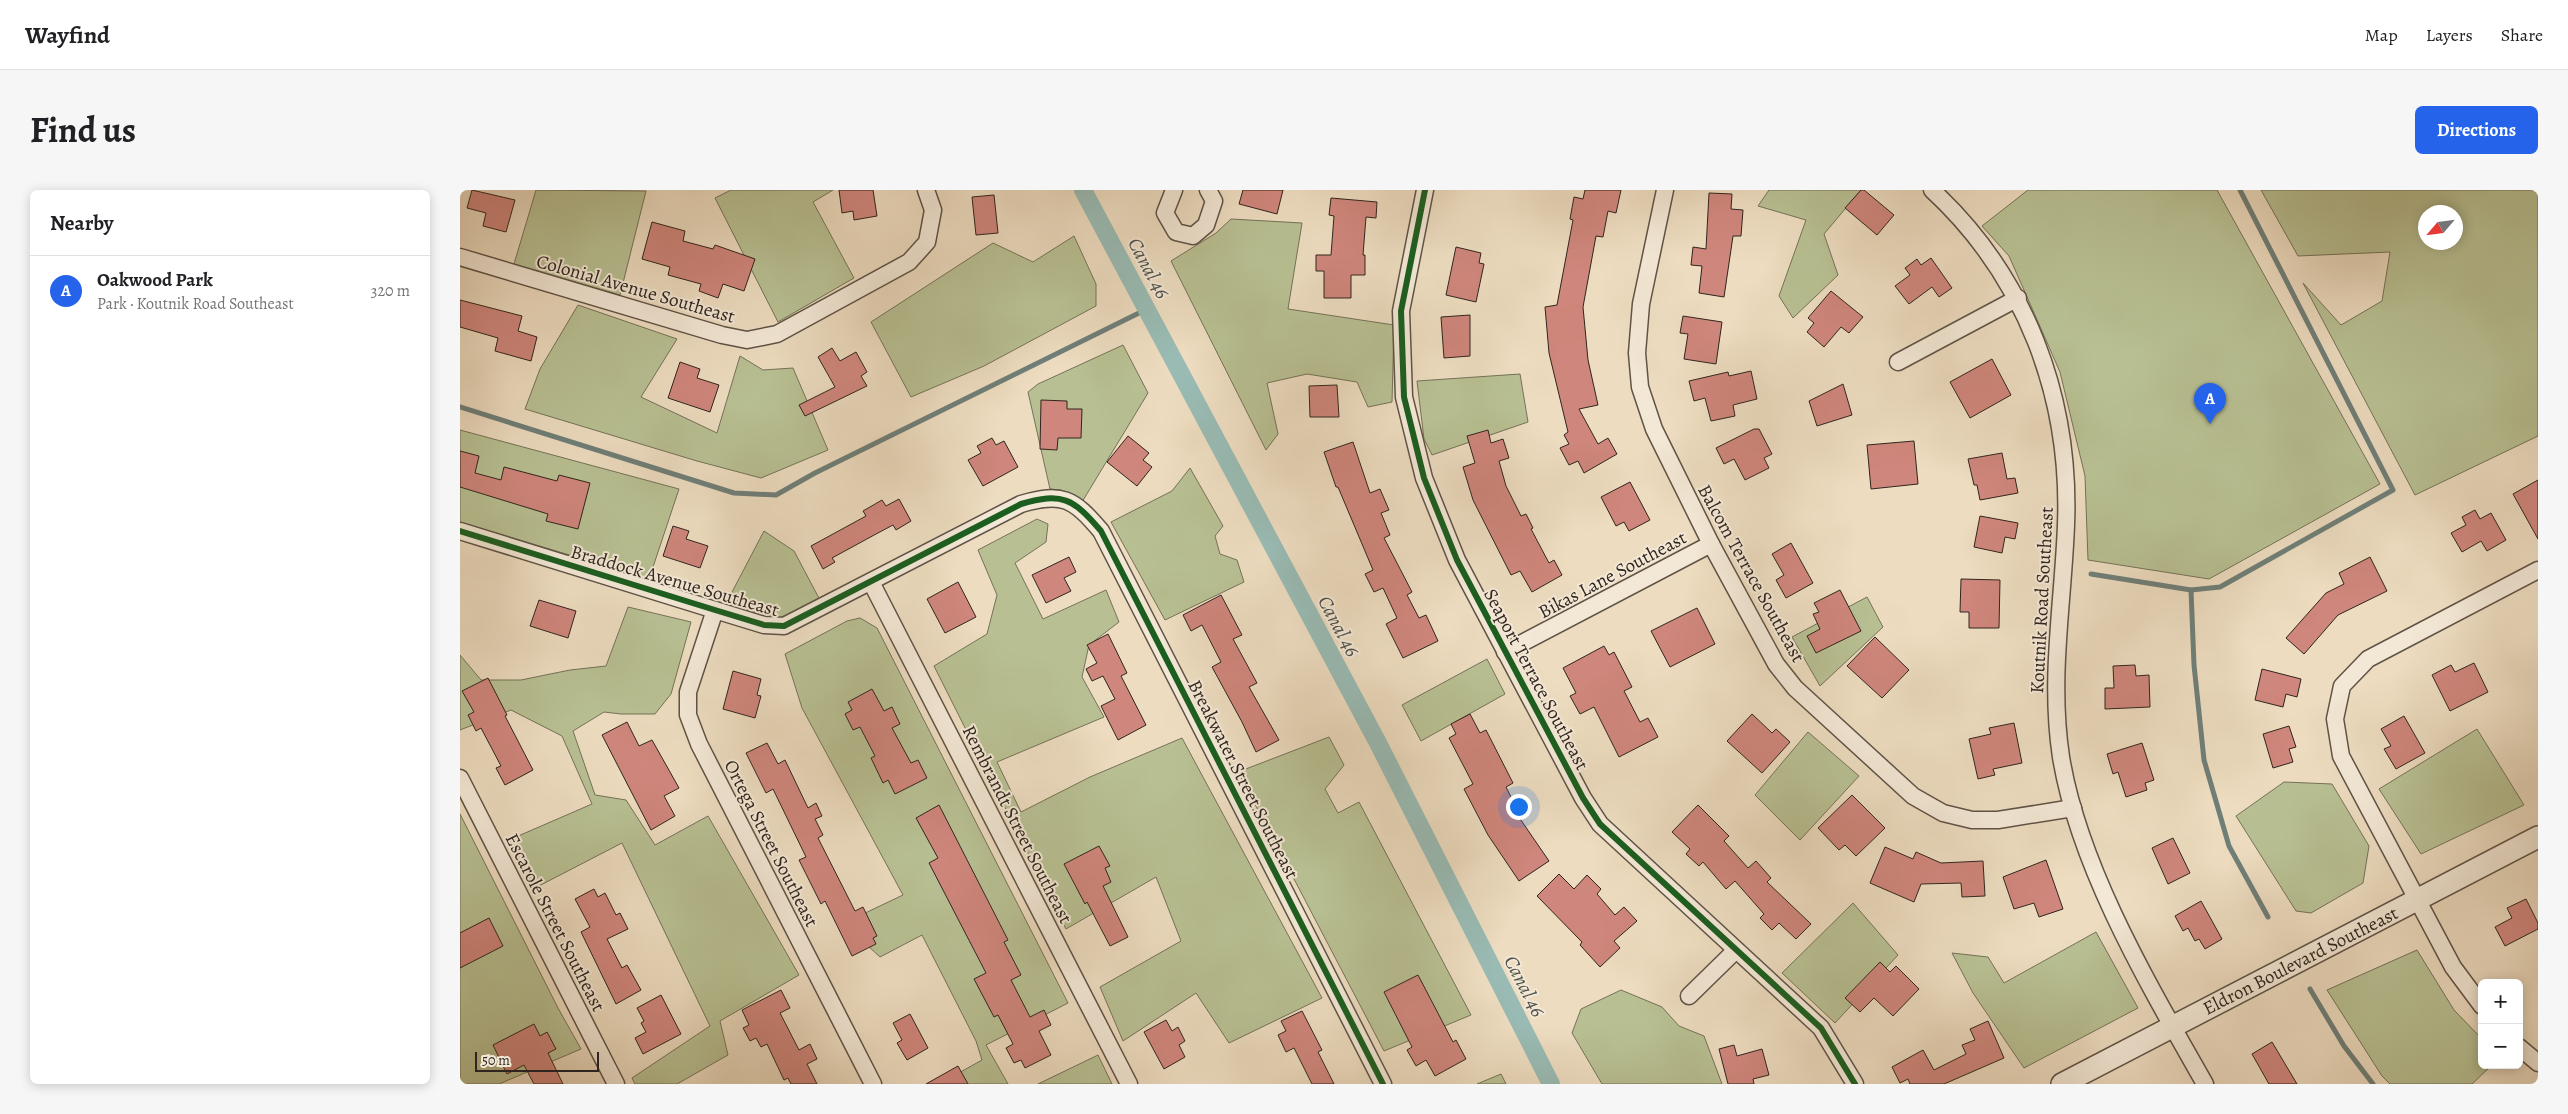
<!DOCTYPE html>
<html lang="en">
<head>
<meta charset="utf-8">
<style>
  body { margin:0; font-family:Alegreya,serif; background:#f6f6f6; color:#202124 }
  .controls { position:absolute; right:15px; bottom:15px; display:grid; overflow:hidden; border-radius:8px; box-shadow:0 2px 12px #0003 }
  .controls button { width:45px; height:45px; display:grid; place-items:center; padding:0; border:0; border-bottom:1px solid #e0e0e0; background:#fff; color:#202124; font:25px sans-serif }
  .compass { position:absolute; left:1958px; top:15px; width:45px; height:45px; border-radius:50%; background:#fff; box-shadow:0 2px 12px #0003; rotate:242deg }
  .scale { position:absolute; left:15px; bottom:12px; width:124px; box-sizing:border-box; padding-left:5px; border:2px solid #30251e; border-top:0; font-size:14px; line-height:18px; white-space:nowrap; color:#30251e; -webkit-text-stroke:4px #f3e8d6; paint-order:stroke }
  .you { position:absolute; left:1058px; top:616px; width:18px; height:18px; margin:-12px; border:4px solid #fff; border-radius:50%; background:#1a73e8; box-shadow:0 0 0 8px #1a73e833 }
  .badge { display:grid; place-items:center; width:32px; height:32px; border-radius:50%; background:#2563eb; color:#fff; font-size:16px; font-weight:700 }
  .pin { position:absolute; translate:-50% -41px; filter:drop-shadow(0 1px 2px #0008) }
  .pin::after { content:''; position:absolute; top:26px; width:18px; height:15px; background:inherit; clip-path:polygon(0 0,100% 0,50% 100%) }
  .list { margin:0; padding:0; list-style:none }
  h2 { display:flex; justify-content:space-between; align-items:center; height:65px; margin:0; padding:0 20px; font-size:21px }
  h2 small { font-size:16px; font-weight:400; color:#757577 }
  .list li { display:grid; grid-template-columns:32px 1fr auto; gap:15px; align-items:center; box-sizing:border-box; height:70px; padding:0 20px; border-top:1px solid #e0e0e0 }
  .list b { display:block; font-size:19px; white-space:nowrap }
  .list p { margin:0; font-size:16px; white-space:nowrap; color:#757577 }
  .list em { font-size:16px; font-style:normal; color:#757577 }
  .map { position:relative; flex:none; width:2078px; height:894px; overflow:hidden; border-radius:8px }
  header { display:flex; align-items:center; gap:30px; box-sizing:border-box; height:70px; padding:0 25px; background:#fff; border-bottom:1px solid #e0e0e0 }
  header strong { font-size:24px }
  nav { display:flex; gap:28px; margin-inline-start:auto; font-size:18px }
  .intro { display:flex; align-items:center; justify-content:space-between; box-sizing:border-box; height:120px; padding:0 30px }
  h1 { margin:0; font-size:35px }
  .button { padding:12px 22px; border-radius:8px; background:#2563eb; color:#fff; font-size:18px; font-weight:700 }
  main { display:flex; gap:30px; padding:0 30px }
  aside { flex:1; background:#fff; border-radius:8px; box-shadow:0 2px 12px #0003 }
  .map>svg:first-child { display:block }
  .green { fill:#b8c093; stroke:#747258; fill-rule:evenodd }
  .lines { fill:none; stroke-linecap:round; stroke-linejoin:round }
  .stream { stroke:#6f7f78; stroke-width:5 }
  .canal { stroke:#99bbb4; stroke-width:18 }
  .building { fill:#cf867c; stroke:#30251e }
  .minor-casing { stroke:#5f5346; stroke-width:19 }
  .tertiary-casing { stroke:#5f5346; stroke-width:24 }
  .minor { stroke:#f3e8d6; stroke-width:16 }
  .tertiary { stroke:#f3e8d6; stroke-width:21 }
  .cycleway-casing { stroke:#f3e8d6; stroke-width:9 }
  .cycleway { stroke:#1b5e20; stroke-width:6 }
  .labels { text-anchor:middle; stroke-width:4; stroke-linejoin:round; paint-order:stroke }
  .street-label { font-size:19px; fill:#30251e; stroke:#f3e8d6 }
  .water-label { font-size:20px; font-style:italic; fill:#50524b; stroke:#f3e8d6 }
</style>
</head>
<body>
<header>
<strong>Wayfind</strong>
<nav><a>Map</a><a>Layers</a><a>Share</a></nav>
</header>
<div class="intro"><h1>Find us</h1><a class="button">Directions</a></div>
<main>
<aside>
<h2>Nearby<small></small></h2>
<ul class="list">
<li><span class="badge">A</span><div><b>Oakwood Park</b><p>Park · Koutnik Road Southeast</p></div><em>320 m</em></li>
</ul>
</aside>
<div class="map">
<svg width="2078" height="894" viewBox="0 0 2078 894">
  <rect width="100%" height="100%" fill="#eddcc0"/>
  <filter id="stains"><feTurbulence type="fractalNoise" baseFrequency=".004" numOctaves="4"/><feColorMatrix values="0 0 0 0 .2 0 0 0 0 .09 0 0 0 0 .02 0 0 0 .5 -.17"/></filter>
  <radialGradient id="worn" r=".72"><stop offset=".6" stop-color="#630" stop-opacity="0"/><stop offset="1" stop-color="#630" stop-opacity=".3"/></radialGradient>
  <g class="green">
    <path d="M76 0 186 1 160 105 54 74Z"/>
    <path d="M271 0H373L353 12 394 88 318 132 255 8Z"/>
    <path d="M1309 0H1401L1364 44 1378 85 1333 128 1319 106 1346 30 1298 16Z"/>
    <path d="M1568 0H1757L1920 294 1749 389 1628 370 1625 286 1600 182 1549 66 1522 36Z"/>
    <path d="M1801 0H2078V246L1955 305 1843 93 1881 135 1922 111 1930 62 1838 66ZM1966 22H1996V52H1966Z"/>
    <path d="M771 29 842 33 828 119 934 135 932 212 908 217 897 192 847 184 807 193 818 244 806 260 711 71 756 43Z"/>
    <path d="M614 46 636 94V116L524 176 451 207 411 132 533 53 573 72Z"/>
    <path d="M118 115 217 149 181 207 257 243 280 166 303 180 333 178 368 260 301 288 237 271 65 219 80 179Z"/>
    <path d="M663 155 688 203 622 312 600 300 590 299 568 202 578 194Z"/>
    <path d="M1060 184 1068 232 972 265 964 249 957 191Z"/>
    <path d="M0 240 219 299 189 389 0 332Z"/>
    <path d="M730 278 763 336 755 346 760 364 777 370 784 392 705 430 651 332 712 301Z"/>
    <path d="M577 329 588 334 586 352 555 373 583 429 646 400 659 432 629 455 622 487 644 527 537 572 561 622 630 587 722 548 862 808 769 853 736 803 663 851 640 797 721 751 696 687 606 739 474 476 527 444 537 405 518 360Z"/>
    <path d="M304 341 334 361 361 412 319 431 288 422 271 404Z"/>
    <path d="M1407 407 1423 437 1360 496 1332 447Z"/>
    <path d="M168 417 231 432 211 504 195 524H161L144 522 113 541 135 605 166 610 195 655 248 626 339 785 260 831 268 865 217 894H175L172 888 250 836 162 653 73 699 49 650 132 614 102 546 51 520 0 540V465L21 490H61L110 480 146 476Z"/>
    <path d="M400 428 417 438 608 813 526 855 548 894H479L522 870 516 851 462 745 420 767 395 744 401 725 443 705 342 518 325 464 387 431Z"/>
    <path d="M1027 469 1045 504 961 551 942 515Z"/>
    <path d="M2017 539 2064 615 1961 664 1919 599Z"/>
    <path d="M1348 542 1399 586 1340 650 1295 605Z"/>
    <path d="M869 547 884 575 865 599 878 623 899 612 1011 825 924 861 778 582Z"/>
    <path d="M1824 592 1872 594 1909 656 1903 693 1851 723 1836 721 1776 626Z"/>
    <path d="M0 624 98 818 121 859 39 894H0Z"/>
    <path d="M1393 713 1438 765 1375 833 1322 783Z"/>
    <path d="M1636 742 1678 818 1564 878 1513 803 1492 763 1528 767 1544 793Z"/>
    <path d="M1957 760 1994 820 2022 849V875H2032L2012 894H1930L1922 886 1867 800Z"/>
    <path d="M1161 800 1202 817 1219 836 1244 846 1262 894H1142L1112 843 1121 819Z"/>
    <path d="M638 865 652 894H578Z"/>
    <path d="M1041 884 1046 894H1017Z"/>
  </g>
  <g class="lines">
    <g class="stream">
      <path d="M0 217 274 303 316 305 355 283 687 119"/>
      <path d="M1631 384 1731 400 1760 397 1933 300 1780 0"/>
      <path d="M1731 400 1734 475 1744 570 1769 656 1808 727"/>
      <path d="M1850 799 1884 856 1913 894"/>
    </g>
    <path class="canal" d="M623 0 918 553 1091 894"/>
  </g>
  <g class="building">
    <path d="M12 0 55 10 46 42 23 36 26 23 7 18Z"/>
    <path d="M379 0H413L417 26 394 30 393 21 382 23Z"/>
    <path d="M783 0H823L817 24 779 14Z"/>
    <path d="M1125 0H1161L1156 23 1148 21 1143 47 1136 46 1123 117 1128 170 1138 215 1119 219 1138 254 1148 248 1157 264 1124 283 1118 271 1109 275 1100 258 1109 254 1104 245 1108 242 1089 163 1085 117 1097 115 1113 30 1110 29 1114 7 1123 9Z"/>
    <path d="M1401 0H1404L1434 25 1417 45 1385 18Z"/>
    <path d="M1249 3 1272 4 1271 19 1283 20 1281 46H1273L1264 107 1239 103 1242 76 1231 75 1233 57 1246 59Z"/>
    <path d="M534 5 538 43 516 45 512 7Z"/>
    <path d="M871 8 917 12 916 28 906 27 903 65H905V85H891V108H864V81H856V65H871L874 26 869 25Z"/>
    <path d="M192 32 225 41 223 51 253 59 255 55 295 69 284 101 263 94 258 108 239 101 241 94 208 85 210 77 182 69Z"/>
    <path d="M996 57 1021 63 1019 73 1024 74 1016 112 986 105Z"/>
    <path d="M1471 68 1492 98 1479 107 1472 97 1449 114 1435 96 1450 85 1445 78 1457 69 1461 75Z"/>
    <path d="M1371 101 1403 127 1389 143 1381 137 1364 157 1347 142 1354 133 1348 128Z"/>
    <path d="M0 110 62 126 58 141 77 147 71 171 35 161 38 148 0 137Z"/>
    <path d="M1010 125V166L984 168 981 127Z"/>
    <path d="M1223 126 1262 132 1256 174 1224 169 1228 144 1220 143Z"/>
    <path d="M372 158 380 171 396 162 407 182 401 186 407 196 345 226 339 215 375 197 358 167Z"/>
    <path d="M1532 169 1551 205 1510 228 1490 192Z"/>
    <path d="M220 172 240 179 237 188 259 195 250 222 208 208Z"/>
    <path d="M1291 181 1297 209 1273 215 1275 226 1251 231 1245 208 1234 211 1229 191 1268 182 1269 186Z"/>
    <path d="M1383 194 1392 225 1357 236 1349 211Z"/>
    <path d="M877 195 879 227H850L849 196Z"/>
    <path d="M581 210 607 211V219H622L621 248H598L597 260 580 259Z"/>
    <path d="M1294 239H1299L1312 264 1304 268 1309 278 1285 290 1274 269 1264 274 1256 258Z"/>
    <path d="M1028 240 1031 253 1043 249 1049 268 1039 271 1046 296 1061 326 1066 324 1073 338 1071 339 1089 373 1094 370 1102 385 1072 402 1060 381 1051 385 1013 310 1003 277 1015 273 1007 246Z"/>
    <path d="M668 246 689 263 683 270 692 277 677 296 647 272Z"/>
    <path d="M532 248 536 255 544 251 558 277 523 296 508 270 521 263 517 256Z"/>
    <path d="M1454 251 1458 294 1411 299 1407 255Z"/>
    <path d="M893 252 910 303 920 299 929 320 921 323 930 345 924 348 952 402 947 405 959 428 966 425 978 451 943 468 926 434 937 428 923 398 914 402 905 384 913 380 878 297H876L864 262Z"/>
    <path d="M0 261 19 266 15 283 41 290 44 277 97 291 99 285 130 293 118 339 86 331 88 324 0 297Z"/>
    <path d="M1542 263 1547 289 1555 288 1558 303 1520 310 1517 295H1514L1508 269Z"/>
    <path d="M2078 290V349L2053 304Z"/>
    <path d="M1170 292 1190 330 1169 341 1164 332 1156 336 1141 307Z"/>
    <path d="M439 309 451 331 436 340 433 335 416 344 372 368 375 372 363 379 351 356 406 326 403 321 422 310 426 316Z"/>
    <path d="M2015 320 2020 329 2031 323 2046 350 2027 361 2021 351 2002 362 1991 343 2006 335 2002 327Z"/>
    <path d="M1520 326 1558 333 1555 349 1545 347 1542 363 1514 357Z"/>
    <path d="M213 336 229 341 226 349 248 356 240 378 203 366Z"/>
    <path d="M1331 353 1353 393 1326 408 1316 390 1324 385 1312 364Z"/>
    <path d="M609 367 616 382 604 388 611 401 586 413 572 385Z"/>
    <path d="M1910 367 1927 401 1878 425 1844 464 1826 448 1866 403 1884 394 1879 383Z"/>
    <path d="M1501 389 1540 390 1539 438H1509V422H1500Z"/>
    <path d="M498 392 516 427 485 443 467 409Z"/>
    <path d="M1380 400 1401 441 1356 463 1347 446 1360 439 1353 424 1359 422 1354 413Z"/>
    <path d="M761 405 782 445 773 449 797 493 789 497 819 550 796 562 782 532 752 477 761 472 742 435 731 441 723 425Z"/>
    <path d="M79 410 116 421 108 448 70 436Z"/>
    <path d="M1237 418 1255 454 1210 477 1191 441Z"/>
    <path d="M648 444 667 483 661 486 686 535 658 550 641 516 655 509 643 486 632 491 626 479 637 473 627 455Z"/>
    <path d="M1415 447 1449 480 1422 508 1387 476Z"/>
    <path d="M1144 456 1149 465 1154 462 1172 497 1164 501 1180 532 1188 528 1198 547 1159 567 1134 517 1120 524 1110 506 1116 503 1103 478Z"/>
    <path d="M2014 473 2028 502 1990 521 1972 485 1991 475 1995 482Z"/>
    <path d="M1675 475 1676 486 1689 485 1690 517 1645 519V498H1654L1653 476Z"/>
    <path d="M1802 479 1841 489 1837 507 1826 504 1823 517 1795 510Z"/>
    <path d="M273 481 301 489 297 505 301 506 295 528 263 519Z"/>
    <path d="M28 488 47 525 45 526 73 580 45 595 36 578 41 576 21 538 16 541 8 525 14 522 2 501Z"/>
    <path d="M412 499 424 521 432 517 440 534 432 538 451 573 458 570 467 588 435 604 428 590 423 593 411 568 415 566 400 537 393 540 385 524 392 520 388 512Z"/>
    <path d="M1010 524 1020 543 1026 540 1053 593 1046 597 1057 619 1054 620 1089 671 1059 691 1028 645 1004 599 1013 594 989 548 996 544 991 534Z"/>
    <path d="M1292 524 1312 543 1316 539 1330 552 1302 583 1267 551Z"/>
    <path d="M1944 526 1965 563 1936 579 1924 559 1931 556 1921 539Z"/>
    <path d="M167 532 179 556 192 550 219 598 204 606 215 626 191 640 142 545Z"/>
    <path d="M1554 533 1562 573 1533 579 1535 585 1518 589 1509 549 1531 544 1529 538Z"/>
    <path d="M1829 536 1836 557 1829 559 1833 572 1813 578 1803 544Z"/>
    <path d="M307 553 318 574 325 570 348 618 356 613 362 626 355 629 363 645 358 648 395 721 403 717 417 746 413 748 416 754 392 766 365 711 361 714 339 670 346 667 313 599 306 603 286 563Z"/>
    <path d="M1682 553 1694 590 1685 593 1687 600 1666 607 1658 582 1653 584 1647 564Z"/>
    <path d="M1392 605 1425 638 1396 666 1385 655 1379 660 1358 638Z"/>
    <path d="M479 615 548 750 544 752 561 785 551 790 570 827 584 820 591 835 579 841 591 865 565 878 561 870 554 873 546 858 553 854 538 825 534 827 514 789 526 783 469 673 478 668 456 628Z"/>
    <path d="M1238 615 1269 646 1264 651 1288 678 1296 671 1311 688 1307 692 1351 734 1336 749 1319 733 1312 740 1300 728 1304 724 1275 691 1266 699 1243 672 1239 676 1226 664 1230 659 1212 642Z"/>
    <path d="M1713 648 1730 683 1708 694 1692 658Z"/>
    <path d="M639 656 650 676 645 678 651 692 643 696 668 747 650 756 627 712 625 714 604 674Z"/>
    <path d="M1425 657 1453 669 1456 662 1481 673 1523 671 1525 706 1502 707 1501 693 1461 694 1454 712 1410 693Z"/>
    <path d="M1586 670 1603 719 1579 727 1574 713 1554 719 1543 687Z"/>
    <path d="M1099 684 1114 699 1127 685 1141 699 1137 704 1155 725 1164 717 1177 731 1154 751 1160 758 1140 777 1120 755 1122 752 1077 706Z"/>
    <path d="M134 699 138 707 145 703 156 725 160 723 168 739 147 749 162 778 167 775 181 800 156 814 121 742 130 737 115 709Z"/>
    <path d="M2066 709 2078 733V739L2045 756 2035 737 2052 728 2047 718Z"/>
    <path d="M1741 711 1762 749 1745 759 1739 749 1735 751 1728 738 1723 741 1715 726Z"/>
    <path d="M29 728 43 756 0 778V743Z"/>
    <path d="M1420 772 1430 782 1436 776 1459 799 1433 826 1414 808 1400 822 1385 808Z"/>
    <path d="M958 785 993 852 996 850 1006 869 975 886 966 870 956 876 947 860 952 857 924 802Z"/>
    <path d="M321 800 330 818 320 823 339 860 350 854 357 869 347 874 357 894H331L328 888 324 890 307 854 301 857 296 848 290 851 283 838 289 835 282 820Z"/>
    <path d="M201 805 221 844 183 864 175 848 186 842 181 833 184 831 177 818Z"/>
    <path d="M842 821 862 860 858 862 874 894H852L834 858 826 862 818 845 826 841 821 831Z"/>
    <path d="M450 824 468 858 447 870 437 853 442 850 433 833Z"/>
    <path d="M706 830 712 841 718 837 725 851 719 855 725 867 704 879 684 842Z"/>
    <path d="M1528 831 1544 868 1484 894H1450L1448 889 1440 893 1432 877 1463 860 1474 880 1506 864 1502 855 1515 850 1510 839Z"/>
    <path d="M74 834 80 846 87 842 96 859 88 863 103 894H74L64 875 47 884 33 855Z"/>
    <path d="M1812 852 1837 894H1809L1792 864Z"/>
    <path d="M1274 855 1277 866 1302 859 1309 885 1293 889 1294 894H1268L1259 859Z"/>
    <path d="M498 876 508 894H466Z"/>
  </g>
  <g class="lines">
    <defs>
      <g id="minor">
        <path d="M714 0 705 23 716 42 733 46 746 35 754 11 748 0"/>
        <path d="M965 0 941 121 944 207 964 288 997 370 1123 608 1140 634 1361 838 1395 894"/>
        <path d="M1205 0 1181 114 1177 163 1180 197 1194 239 1251 354 1316 474 1335 498 1453 606 1483 623 1512 630H1538L1613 618"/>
        <path d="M1472 0C1566 87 1611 207 1606 335 1603 414 1589 488 1601 567 1619 678 1690 797 1745 894"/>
        <path d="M0 67 262 145 287 150 317 144 449 72 467 52 473 20 466 0"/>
        <path d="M1438 172 1558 108"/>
        <path d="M0 341 255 420 304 435 324 436 561 314C602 302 613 308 641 341L923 894"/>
        <path d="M411 392 669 894"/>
        <path d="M255 420 228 502V525L239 554 413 894"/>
        <path d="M1045 462 1251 354"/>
        <path d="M0 588 156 894"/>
        <path d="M1229 806 1276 760"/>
        <path d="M2022 816 1993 777 1881 566 1875 529 1882 496 1908 469 2078 380"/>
        <path d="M2059 857 2078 873"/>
      </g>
      <path id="tertiary" d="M1602 894 2078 647"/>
    </defs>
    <use href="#minor" class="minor-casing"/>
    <use href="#tertiary" class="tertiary-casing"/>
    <use href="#minor" class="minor"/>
    <use href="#tertiary" class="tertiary"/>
    <defs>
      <g id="cycleway">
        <path d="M965 0 941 121 944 207 964 288 997 370 1123 608 1140 634 1361 838 1395 894"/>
        <path d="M0 341 255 420 304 435 324 436 561 314C602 302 613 308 641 341L923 894"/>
      </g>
    </defs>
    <use href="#cycleway" class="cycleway-casing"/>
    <use href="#cycleway" class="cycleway"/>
  </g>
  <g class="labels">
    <g class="street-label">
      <text transform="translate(176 98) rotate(16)" y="7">Colonial Avenue Southeast</text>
      <text transform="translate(1292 383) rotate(61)" y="7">Balcom Terrace Southeast</text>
      <text transform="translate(1152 384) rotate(-28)" y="7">Bikas Lane Southeast</text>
      <text transform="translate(215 390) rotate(16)" y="7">Braddock Avenue Southeast</text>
      <text transform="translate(1581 410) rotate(-87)" y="7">Koutnik Road Southeast</text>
      <text transform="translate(1077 489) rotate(62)" y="7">Seaport Terrace Southeast</text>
      <text transform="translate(784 589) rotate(63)" y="7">Breakwater Street Southeast</text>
      <text transform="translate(558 634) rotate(63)" y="7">Rembrandt Street Southeast</text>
      <text transform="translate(312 653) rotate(63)" y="7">Ortega Street Southeast</text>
      <text transform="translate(96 732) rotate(63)" y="7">Escarole Street Southeast</text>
      <text transform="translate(1840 770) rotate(-27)" y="7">Eldron Boulevard Southeast</text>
    </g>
    <g class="water-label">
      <text transform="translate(689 78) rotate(62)" y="7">Canal 46</text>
      <text transform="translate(879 436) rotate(62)" y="7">Canal 46</text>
      <text transform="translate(1065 796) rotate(63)" y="7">Canal 46</text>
    </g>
  </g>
  <rect width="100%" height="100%" filter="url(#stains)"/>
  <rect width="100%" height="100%" fill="url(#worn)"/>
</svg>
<div class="controls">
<button>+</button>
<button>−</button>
</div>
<svg class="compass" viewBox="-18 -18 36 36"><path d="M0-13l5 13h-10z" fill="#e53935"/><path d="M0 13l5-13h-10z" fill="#757577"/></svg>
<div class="scale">50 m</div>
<div class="you"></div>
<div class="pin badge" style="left:1750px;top:234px">A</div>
</div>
</main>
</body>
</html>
